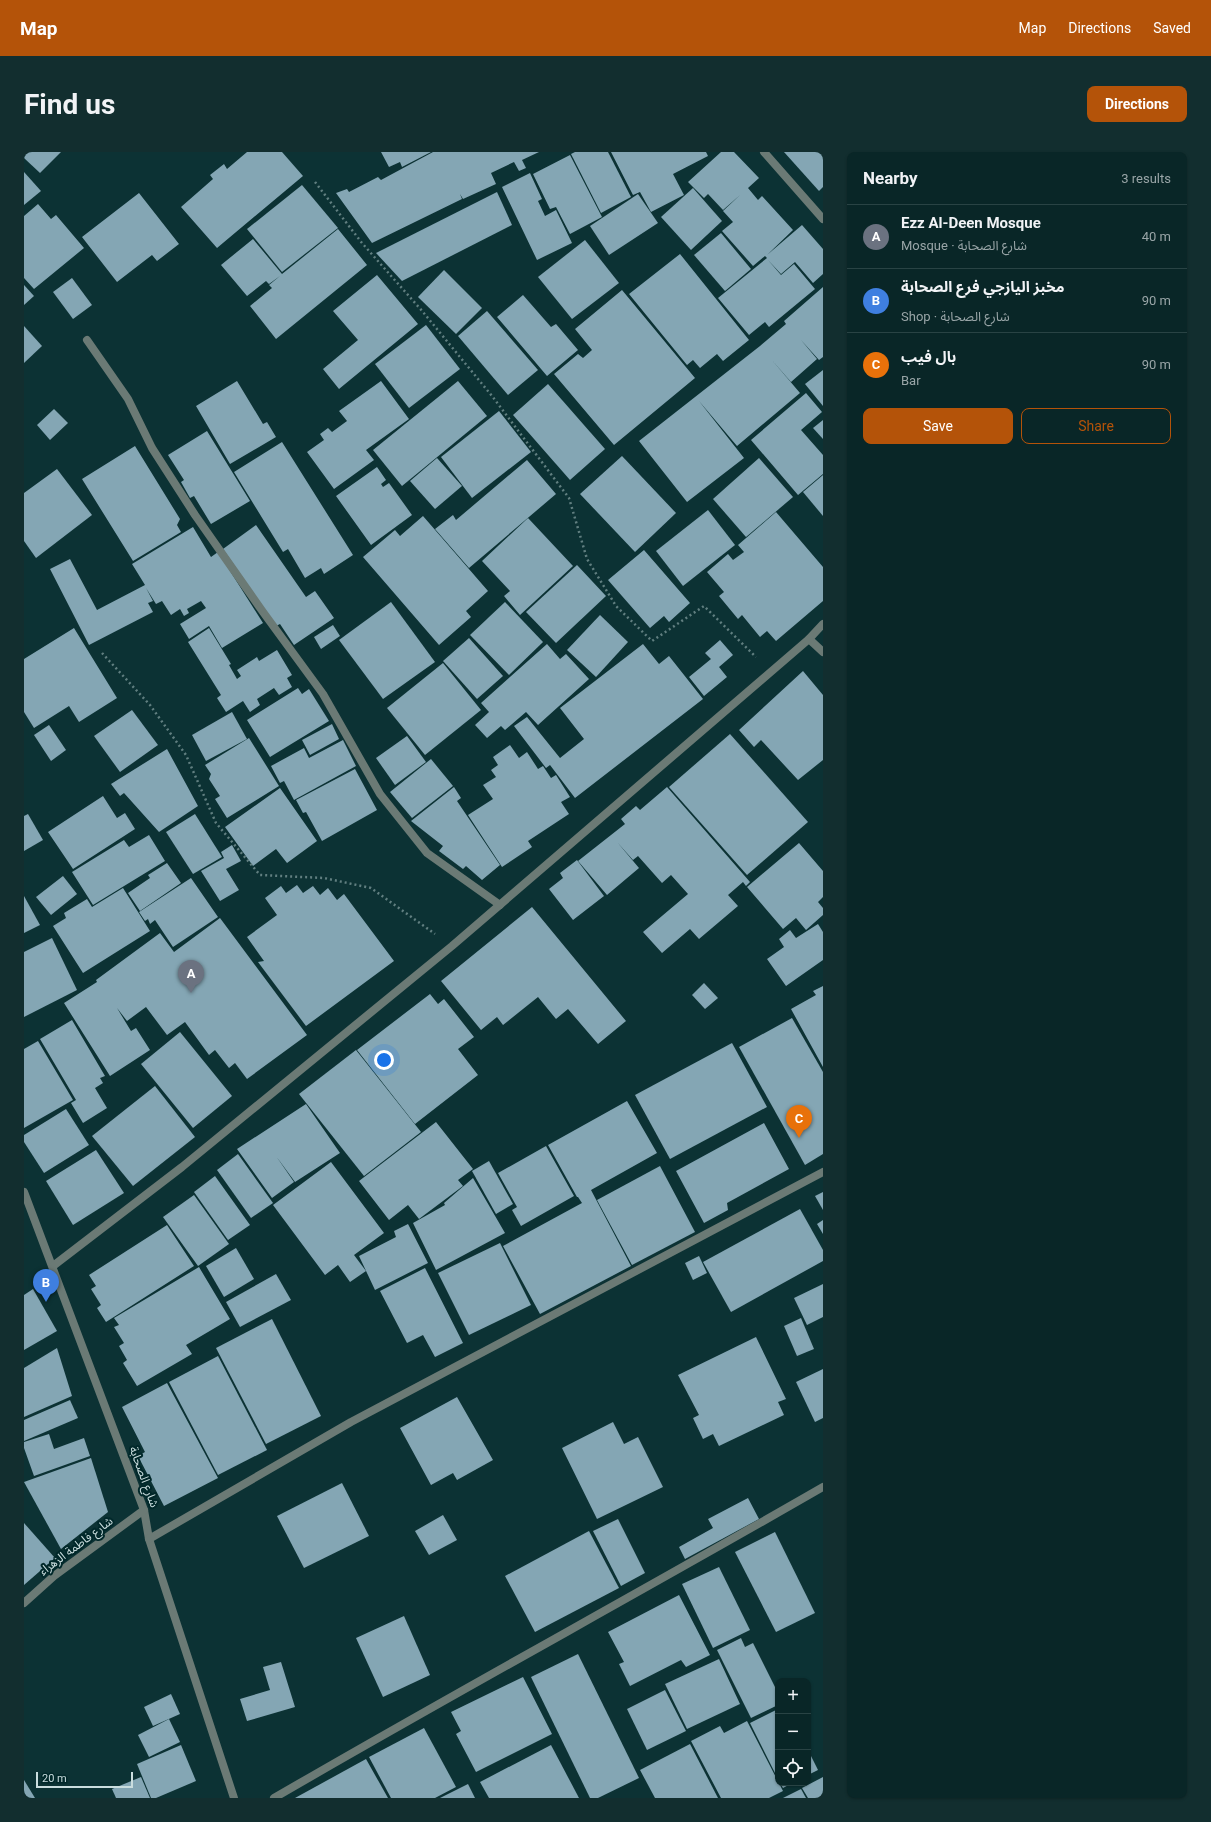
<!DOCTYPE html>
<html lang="en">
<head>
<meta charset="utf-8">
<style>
  body { margin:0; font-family:Roboto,"Noto Sans Arabic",sans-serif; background:#122e2f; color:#f1f3f6 }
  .controls { position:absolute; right:12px; bottom:12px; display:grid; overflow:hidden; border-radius:8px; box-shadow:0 1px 3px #0004 }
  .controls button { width:36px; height:36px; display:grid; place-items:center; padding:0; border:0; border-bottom:1px solid #294344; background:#092627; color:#f1f3f6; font:20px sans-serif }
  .scale { position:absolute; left:12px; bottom:10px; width:97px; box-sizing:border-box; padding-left:4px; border:2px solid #caddde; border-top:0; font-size:11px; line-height:14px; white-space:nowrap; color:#caddde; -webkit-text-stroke:3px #01282a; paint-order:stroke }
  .you { position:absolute; left:360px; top:908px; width:14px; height:14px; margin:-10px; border:3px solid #fff; border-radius:50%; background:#1a73e8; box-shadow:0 0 0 6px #1a73e833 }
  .badge { display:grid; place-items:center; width:26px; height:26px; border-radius:50%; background:#b45309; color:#fff; font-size:13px; font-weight:700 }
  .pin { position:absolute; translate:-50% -33px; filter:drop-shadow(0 1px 2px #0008) }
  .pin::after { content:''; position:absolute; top:21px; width:14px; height:12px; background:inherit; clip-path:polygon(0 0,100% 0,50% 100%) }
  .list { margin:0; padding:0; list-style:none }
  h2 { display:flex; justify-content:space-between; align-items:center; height:52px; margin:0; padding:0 16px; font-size:17px }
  h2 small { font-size:13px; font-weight:400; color:#99a5a7 }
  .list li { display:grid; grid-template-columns:26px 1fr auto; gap:12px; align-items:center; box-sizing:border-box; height:64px; padding:0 16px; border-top:1px solid #294344 }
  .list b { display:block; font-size:15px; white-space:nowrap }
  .list p { margin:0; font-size:13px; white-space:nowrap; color:#99a5a7 }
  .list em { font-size:13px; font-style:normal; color:#99a5a7 }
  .actions { display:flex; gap:8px; padding:12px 16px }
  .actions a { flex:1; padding:9px 0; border:1px solid #b45309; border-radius:8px; text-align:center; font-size:14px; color:#b45309 }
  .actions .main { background:#b45309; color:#fff }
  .icon { flex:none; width:22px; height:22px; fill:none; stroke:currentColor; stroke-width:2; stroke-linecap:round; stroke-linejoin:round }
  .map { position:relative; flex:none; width:799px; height:1646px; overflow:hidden; border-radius:8px }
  header { display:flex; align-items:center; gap:24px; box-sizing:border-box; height:56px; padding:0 20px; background:#b45309; color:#fff }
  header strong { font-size:19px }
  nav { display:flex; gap:22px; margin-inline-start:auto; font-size:14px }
  .intro { display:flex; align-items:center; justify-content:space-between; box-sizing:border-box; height:96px; padding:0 24px }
  h1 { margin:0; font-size:28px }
  .button { padding:10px 18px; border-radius:8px; background:#b45309; color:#fff; font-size:14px; font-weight:700 }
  main { display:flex; gap:24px; padding:0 24px }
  aside { flex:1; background:#092627; border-radius:8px; box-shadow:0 1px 3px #0004 }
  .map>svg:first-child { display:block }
  .building { fill:#84a6b4 }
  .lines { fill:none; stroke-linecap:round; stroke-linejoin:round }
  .path { stroke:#617f80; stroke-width:2.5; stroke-dasharray:2 3; stroke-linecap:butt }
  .lane { stroke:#6b7a75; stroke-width:8 }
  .street { stroke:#6b7a75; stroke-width:8 }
  .labels { text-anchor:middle; stroke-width:4; stroke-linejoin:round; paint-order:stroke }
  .street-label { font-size:12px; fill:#caddde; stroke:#01282a }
</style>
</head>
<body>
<header>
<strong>Map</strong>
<nav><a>Map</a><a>Directions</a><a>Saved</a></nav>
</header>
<div class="intro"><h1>Find us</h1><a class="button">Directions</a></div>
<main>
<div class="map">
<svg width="799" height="1646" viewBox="0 0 799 1646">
  <rect width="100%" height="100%" fill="#0c3234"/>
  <g class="building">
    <path d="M0 0H37L16 21 0 6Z"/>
    <path d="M223 0H258L279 24 193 96 157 55 189 27 186 23 200 12 203 17Z"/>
    <path d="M357 0H407L378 15 376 10 365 15Z"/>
    <path d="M409 0H515L498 8 502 16 495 19 490 10 467 21 472 32 439 47 436 42 438 47 348 91 312 41 323 37 325 40 354 25 357 28Z"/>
    <path d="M551 0H584L607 45 577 61 547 2Z"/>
    <path d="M587 0H682L684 4 649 22 660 43 627 60 616 40 609 43Z"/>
    <path d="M697 0H710L735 26 724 36 734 48 738 44 769 78 743 103 778 73 799 97V122L789 131 771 110 757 122 744 108 757 123 770 112 791 137 745 175 741 170 725 183 694 146 743 106 741 104 729 114 698 79 709 70 699 59 716 43 699 58 684 42 680 46 664 30Z"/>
    <path d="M760 0H799V35L795 39Z"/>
    <path d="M546 3 578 65 546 82 532 55 526 57 509 22Z"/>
    <path d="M0 20 17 39 0 53Z"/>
    <path d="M506 21 518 47 514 49 521 64 532 58 548 91 513 108 478 35Z"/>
    <path d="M278 33 314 76 258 120 223 77Z"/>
    <path d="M669 36 698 69 667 98 637 65Z"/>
    <path d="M473 40 488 73 378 129 352 101Z"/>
    <path d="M115 41 155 92 133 109 128 103 93 130 58 85Z"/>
    <path d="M614 42 634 71 585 103 566 74Z"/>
    <path d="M14 52 27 67 32 63 60 96 10 137 0 126V64Z"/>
    <path d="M314 77 343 113 252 187 226 154 248 136 245 133 256 124 245 132 242 129 223 144 197 113 229 87 258 122Z"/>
    <path d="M697 81 727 117 701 139 670 103Z"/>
    <path d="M561 88 595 131 548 167 514 125Z"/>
    <path d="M656 102 725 188 699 209 693 202 676 216 669 208 663 213 605 142Z"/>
    <path d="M420 118 458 156 432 182 394 145Z"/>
    <path d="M353 123 394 172 315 237 299 217 334 188 309 159Z"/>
    <path d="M48 126 68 153 49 167 29 140Z"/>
    <path d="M0 133 10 144 0 153Z"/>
    <path d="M799 135V205L795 208 777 188 793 207 767 230 747 207 776 241 713 294 675 249 720 306 663 350 615 289 736 194 762 172 760 169Z"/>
    <path d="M598 138 671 226 590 293 530 222 554 202 559 206 568 198 551 177Z"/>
    <path d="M499 143 527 175 532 172 554 198 523 224 473 165Z"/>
    <path d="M463 159 514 218 484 243 434 184Z"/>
    <path d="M402 173 436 217 385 256 351 212Z"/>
    <path d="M0 174 18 194 0 211Z"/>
    <path d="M799 218V254L781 232Z"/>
    <path d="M213 229 239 272 243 270 252 285 206 312 172 254Z"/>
    <path d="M357 229 385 267 342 298 350 308 310 337 283 300 300 288 296 282 304 276 308 280 323 269 315 259Z"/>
    <path d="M434 229 463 264 378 334 349 298Z"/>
    <path d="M524 232 581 297 546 328 489 263Z"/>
    <path d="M782 241 798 260 777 278 799 303V322L774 343 727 288Z"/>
    <path d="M30 257 44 271 26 288 13 273Z"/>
    <path d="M475 259 507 300 448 346 417 305Z"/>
    <path d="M799 268V287L789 276Z"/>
    <path d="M183 279 226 349 187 372 170 344 166 346 157 330 160 328 144 303Z"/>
    <path d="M258 290 329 403 300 422 297 416 281 426 264 397 259 400 210 320Z"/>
    <path d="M111 294 156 367 153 373 157 380 109 409 58 327Z"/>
    <path d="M598 304 652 361 611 400 556 342Z"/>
    <path d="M413 306 438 334 411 357 386 329Z"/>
    <path d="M735 306 769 345 722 385 689 347Z"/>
    <path d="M503 308 532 342 445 416 411 377 429 363 432 368Z"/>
    <path d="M353 315 362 328 357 332 359 335 365 331 388 363 347 393 312 344Z"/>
    <path d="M33 317 68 363 12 406 0 389V341Z"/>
    <path d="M799 323V364L779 340Z"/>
    <path d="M684 358 711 393 659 434 632 399Z"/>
    <path d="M752 360 799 415V449L752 489 743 479 736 485 718 463 714 467 695 444 700 440 683 420 704 402 709 408 720 400 714 393Z"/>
    <path d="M399 364 464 439 442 459 447 465 415 493 339 405 371 378 376 384Z"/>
    <path d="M504 366 549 414 496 463 480 444 486 439 458 409Z"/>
    <path d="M232 373 282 445 291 439 310 466 270 493 256 472 252 474 199 397Z"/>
    <path d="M169 375 187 405 194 400 239 471 198 496 185 474 165 487 156 472 182 456 177 449 163 457 165 461 160 464 156 457 147 463 138 449 132 452 122 436 129 449 124 451 129 460 65 493 26 417 46 407 73 458 121 433 108 412Z"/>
    <path d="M620 398 666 451 645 470 640 464 626 476 584 428Z"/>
    <path d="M553 413 582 444 532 491 502 460Z"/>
    <path d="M367 450 411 510 359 547 315 488Z"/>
    <path d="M481 450 519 490 485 523 446 483Z"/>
    <path d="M576 463 604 490 572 525 543 498Z"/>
    <path d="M309 473 316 484 297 497 290 485Z"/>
    <path d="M50 476 93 546 55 570 45 554 10 576 0 560V507Z"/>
    <path d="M185 476 207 512 205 513 213 527 217 524 213 518 233 505 235 509 253 498 268 523 263 526 268 535 255 543 250 536 233 547 236 553 226 560 219 549 202 560 193 546 197 543 164 490Z"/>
    <path d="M445 486 479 524 453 547 419 509Z"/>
    <path d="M696 488 709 503 695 515 703 525 680 544 665 525 687 507 681 501Z"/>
    <path d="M523 492 536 507 542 502 565 527 514 573 502 560 481 578 477 574 463 586 451 573 465 560 457 551Z"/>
    <path d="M619 492 635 512 645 504 679 547 551 646 526 613 522 616 490 574 503 565 536 606 560 587 536 556Z"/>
    <path d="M419 511 457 558 401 603 363 556Z"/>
    <path d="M779 519 799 543V608L774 628 737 588 730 595 715 578Z"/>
    <path d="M274 536 278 542 285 537 305 569 246 605 223 568Z"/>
    <path d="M108 558 134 593 96 620 70 584Z"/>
    <path d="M208 560 223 587 182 609 168 583Z"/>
    <path d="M308 572 315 587 286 603 278 588Z"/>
    <path d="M25 573 42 598 27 609 10 583Z"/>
    <path d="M706 582 784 670 723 723 645 635Z"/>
    <path d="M383 584 402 610 371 633 352 606Z"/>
    <path d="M225 586 255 634 203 666 191 647 196 644 185 627 187 622 181 613Z"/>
    <path d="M319 588 332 614 270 648 260 629 256 631 247 614 280 596 285 606Z"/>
    <path d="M486 593 495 606 503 600 514 617 519 614 527 626 532 623 546 645 537 650 545 662 504 689 508 695 478 715 444 663 469 647 459 633 472 625 467 618 474 613 469 605Z"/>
    <path d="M143 597 174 654 135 680 100 641 96 644 87 632Z"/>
    <path d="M407 607 429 634 388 666 366 640Z"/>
    <path d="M331 617 353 658 298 689 282 660 279 661 272 648Z"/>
    <path d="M430 635 437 646 433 649 476 713 458 728 442 714 439 717 415 699 419 694 387 669Z"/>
    <path d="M643 635 726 730 722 734 719 730 704 743 714 754 675 787 666 777 638 801 619 780 664 742 647 723 638 731 614 704 609 708 593 690 615 716 583 743 554 709 601 672 597 667 612 654 616 658Z"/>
    <path d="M256 636 293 689 263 711 252 697 229 714 201 675Z"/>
    <path d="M79 644 93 666 101 661 111 677 49 717 24 680Z"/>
    <path d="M4 662 19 688 0 699V664Z"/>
    <path d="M171 662 198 705 169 722 142 680Z"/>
    <path d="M125 683 141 709 69 753 48 720 100 688 105 695Z"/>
    <path d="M775 691 799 719V745L794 750 799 756V763L782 778 772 766 759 777 723 735Z"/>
    <path d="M208 693 217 709 202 717 215 738 196 749 177 719 200 706 197 700Z"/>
    <path d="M553 708 580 744 549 768 525 737 539 726 536 721Z"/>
    <path d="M143 711 157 731 116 759 104 741 126 726 124 723Z"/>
    <path d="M39 724 53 742 27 763 12 745Z"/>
    <path d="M167 726 194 765 149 795 131 768 126 772 124 767 121 769 115 760Z"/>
    <path d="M273 733 279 741 289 734 296 743 304 736 313 748 320 742 370 809 282 874 234 810 240 809 223 785 253 763 241 746 257 734 262 741Z"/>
    <path d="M99 736 126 779 59 821 29 774 42 766 40 761 63 747 68 755Z"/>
    <path d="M0 744 16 773 0 781Z"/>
    <path d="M508 755 602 869 574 892 544 857 532 867 514 845 479 873 473 865 457 878 417 829Z"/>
    <path d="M196 766 283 883 223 927 211 911 205 916 191 898 185 903 161 870 143 883 122 855 103 869 93 856 107 879 112 876 126 898 86 924 40 851 73 830 72 828 136 781 150 800Z"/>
    <path d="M794 772 799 780V808L762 834 743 807 760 795 755 787 766 778 772 786Z"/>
    <path d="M28 786 53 838 0 865V800Z"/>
    <path d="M680 831 694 846 681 857 668 843Z"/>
    <path d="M799 834V915L767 857 792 843 789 839Z"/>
    <path d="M406 842 414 852 420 847 450 885 434 897 454 923 391 972 333 898Z"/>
    <path d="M768 866 799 920V1002L781 1013 715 895Z"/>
    <path d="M48 868 81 924 76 926 79 931 71 936 83 956 59 971 47 951 52 948 16 887Z"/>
    <path d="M156 880 208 944 169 976 117 912Z"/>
    <path d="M14 889 49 948 0 976V897Z"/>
    <path d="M708 891 743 955 646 1007 611 943Z"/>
    <path d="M332 898 397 980 340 1024 275 942Z"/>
    <path d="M131 934 171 985 109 1034 68 984Z"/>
    <path d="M603 949 633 1001 567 1038 607 1114 516 1162 479 1094 558 1051 554 1045H553L524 993Z"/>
    <path d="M282 952 316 1001 271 1030 252 1004 270 1030 248 1046 213 997Z"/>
    <path d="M42 957 65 993 20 1021 0 990V983Z"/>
    <path d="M412 970 449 1017 434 1028 439 1034 395 1067 384 1053 365 1068 335 1029Z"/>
    <path d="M740 971 765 1017 703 1051 704 1058 680 1071 652 1019Z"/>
    <path d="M522 994 550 1044 497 1074 488 1058 493 1055 474 1021Z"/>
    <path d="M72 998 100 1041 49 1073 22 1029Z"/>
    <path d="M214 1002 249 1051 227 1066 193 1018Z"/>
    <path d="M465 1009 489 1052 472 1062 448 1019Z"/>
    <path d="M307 1010 360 1081 330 1103 342 1119 326 1130 314 1113 301 1123 249 1053Z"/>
    <path d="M636 1014 671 1080 608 1113 573 1048Z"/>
    <path d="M191 1024 226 1073 204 1088 170 1040Z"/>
    <path d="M449 1026 481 1081 412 1118 389 1071 421 1053 420 1051Z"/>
    <path d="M799 1040V1058L791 1044Z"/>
    <path d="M170 1043 205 1092 174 1114 139 1065Z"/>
    <path d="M776 1057 799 1098V1109L707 1160 679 1110Z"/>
    <path d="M799 1068V1082L793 1072Z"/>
    <path d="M384 1072 404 1111 351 1138 335 1104 372 1085 370 1079Z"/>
    <path d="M143 1073 170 1114 82 1170 73 1156 77 1153 67 1137 72 1134 65 1123Z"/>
    <path d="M476 1091 507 1153 445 1183 414 1121Z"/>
    <path d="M212 1096 230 1127 200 1145 182 1114Z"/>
    <path d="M675 1104 683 1121 669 1128 661 1111Z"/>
    <path d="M175 1115 206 1167 162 1193 168 1202 113 1234 99 1211 103 1208 95 1194 100 1191 90 1175 95 1173 90 1166Z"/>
    <path d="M401 1116 439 1191 411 1205 399 1183 383 1191 356 1139Z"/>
    <path d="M252 1122 267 1148 216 1175 202 1150Z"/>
    <path d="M799 1132V1165L783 1173 770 1146Z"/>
    <path d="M9 1137 33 1179 0 1198V1143Z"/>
    <path d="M777 1166 790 1197 773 1204 760 1174Z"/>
    <path d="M248 1167 297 1264 242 1292 192 1196Z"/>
    <path d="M732 1185 762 1247 754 1250 760 1263 695 1294 689 1282 679 1287 669 1266 675 1263 654 1223Z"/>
    <path d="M33 1196 48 1244 0 1265V1216Z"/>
    <path d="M194 1204 243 1298 194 1323 145 1230Z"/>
    <path d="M799 1217V1266L791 1270 772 1230Z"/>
    <path d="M143 1231 194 1326 140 1354 114 1304 121 1300 98 1255Z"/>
    <path d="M433 1245 469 1308 433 1328 429 1321 407 1333 376 1276Z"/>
    <path d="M46 1248 54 1266 0 1289V1268Z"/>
    <path d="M589 1270 600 1292 614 1285 639 1335 573 1367 538 1296Z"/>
    <path d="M25 1282 30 1297 60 1286 66 1304 10 1324 0 1296V1290Z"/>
    <path d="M67 1306 84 1360 37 1397 0 1330Z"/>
    <path d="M318 1331 345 1384 280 1416 253 1364Z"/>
    <path d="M724 1346 735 1367 661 1407 655 1395 689 1376 684 1367Z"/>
    <path d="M419 1363 433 1388 405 1403 391 1379Z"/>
    <path d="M594 1367 621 1421 597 1434 569 1379Z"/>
    <path d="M0 1371 31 1406 0 1433Z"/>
    <path d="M565 1379 595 1436 511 1480 481 1424Z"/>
    <path d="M751 1380 791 1461 752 1480 711 1400Z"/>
    <path d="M695 1415 726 1478 689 1496 658 1432Z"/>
    <path d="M655 1443 686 1503 662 1515 657 1508 606 1534 595 1512 600 1510 584 1480Z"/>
    <path d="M380 1464 406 1523 359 1545 332 1486Z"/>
    <path d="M717 1486 721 1495 729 1491 754 1541V1553L727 1566 693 1498Z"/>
    <path d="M554 1502 615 1626 574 1646H566L507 1525Z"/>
    <path d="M695 1507 716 1552 663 1577 641 1532Z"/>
    <path d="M257 1510 271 1555 223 1569 216 1547 246 1538 239 1515Z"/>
    <path d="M499 1525 528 1582 452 1620 432 1582 437 1579 427 1560Z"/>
    <path d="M641 1538 662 1579 623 1598 603 1557Z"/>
    <path d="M147 1542 156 1562 129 1574 120 1555Z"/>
    <path d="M754 1557V1627L726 1571Z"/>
    <path d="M145 1567 156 1590 125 1605 114 1583Z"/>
    <path d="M723 1569 759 1639 745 1646H697L667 1589 696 1574 700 1581Z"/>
    <path d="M400 1576 432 1635 411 1646H367L345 1605Z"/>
    <path d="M666 1592 694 1646H631L616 1618Z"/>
    <path d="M157 1593 172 1629 132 1646H127L113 1612Z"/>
    <path d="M527 1593 555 1646H465L456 1630Z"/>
    <path d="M784 1598 794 1618 784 1623Z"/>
    <path d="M342 1607 364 1646H271Z"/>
    <path d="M117 1625 126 1646H92L88 1637Z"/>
    <path d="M799 1625V1646H784L778 1636Z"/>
    <path d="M0 1628 11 1646H0Z"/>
    <path d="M756 1631H768L759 1636Z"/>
    <path d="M444 1632 451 1646H416Z"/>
    <path d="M777 1637 782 1646H759Z"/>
  </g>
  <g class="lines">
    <g class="path">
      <path d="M291 30 338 91 399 160 468 244 545 346 563 407 592 454 628 489 680 454 732 505"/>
      <path d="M78 501 126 553 162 603 192 671 236 723 300 726 347 736 411 782"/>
    </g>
    <path class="lane" d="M63 188 104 247 128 296 171 363 239 460 299 542 356 642 403 701 476 753"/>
    <g class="street">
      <path d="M740 0 799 67"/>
      <path d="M785 487 799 500"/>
      <path d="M0 1040 120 1358 125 1387 210 1646"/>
      <path d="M29 1114 158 1015 428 794 785 487 799 472"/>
      <path d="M125 1387 327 1270 799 1020"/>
      <path d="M0 1451 30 1424 120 1358"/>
      <path d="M250 1646C432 1540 617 1440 799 1335"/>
    </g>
  </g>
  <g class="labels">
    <g class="street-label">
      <text transform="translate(120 1325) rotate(70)" y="4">شارع الصحابة</text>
      <text transform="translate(52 1394) rotate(-37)" y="4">شارع فاطمة الزهراء</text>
    </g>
  </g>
</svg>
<div class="controls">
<button>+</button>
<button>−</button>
<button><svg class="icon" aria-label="locate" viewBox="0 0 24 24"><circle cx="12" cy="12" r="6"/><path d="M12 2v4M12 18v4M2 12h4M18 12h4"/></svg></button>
</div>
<div class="scale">20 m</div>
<div class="you"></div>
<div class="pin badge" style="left:167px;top:841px;background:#6b7280">A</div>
<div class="pin badge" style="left:22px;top:1150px;background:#3f7fe0">B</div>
<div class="pin badge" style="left:775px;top:986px;background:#e8710a">C</div>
</div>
<aside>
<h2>Nearby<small>3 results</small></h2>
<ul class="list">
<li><span class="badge" style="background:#6b7280">A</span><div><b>Ezz Al-Deen Mosque</b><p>Mosque · شارع الصحابة</p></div><em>40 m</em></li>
<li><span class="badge" style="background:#3f7fe0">B</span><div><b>مخبز اليازجي فرع الصحابة</b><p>Shop · شارع الصحابة</p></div><em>90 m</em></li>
<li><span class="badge" style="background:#e8710a">C</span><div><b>بال فيب</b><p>Bar</p></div><em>90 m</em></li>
</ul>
<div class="actions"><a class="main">Save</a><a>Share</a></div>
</aside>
</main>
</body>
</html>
